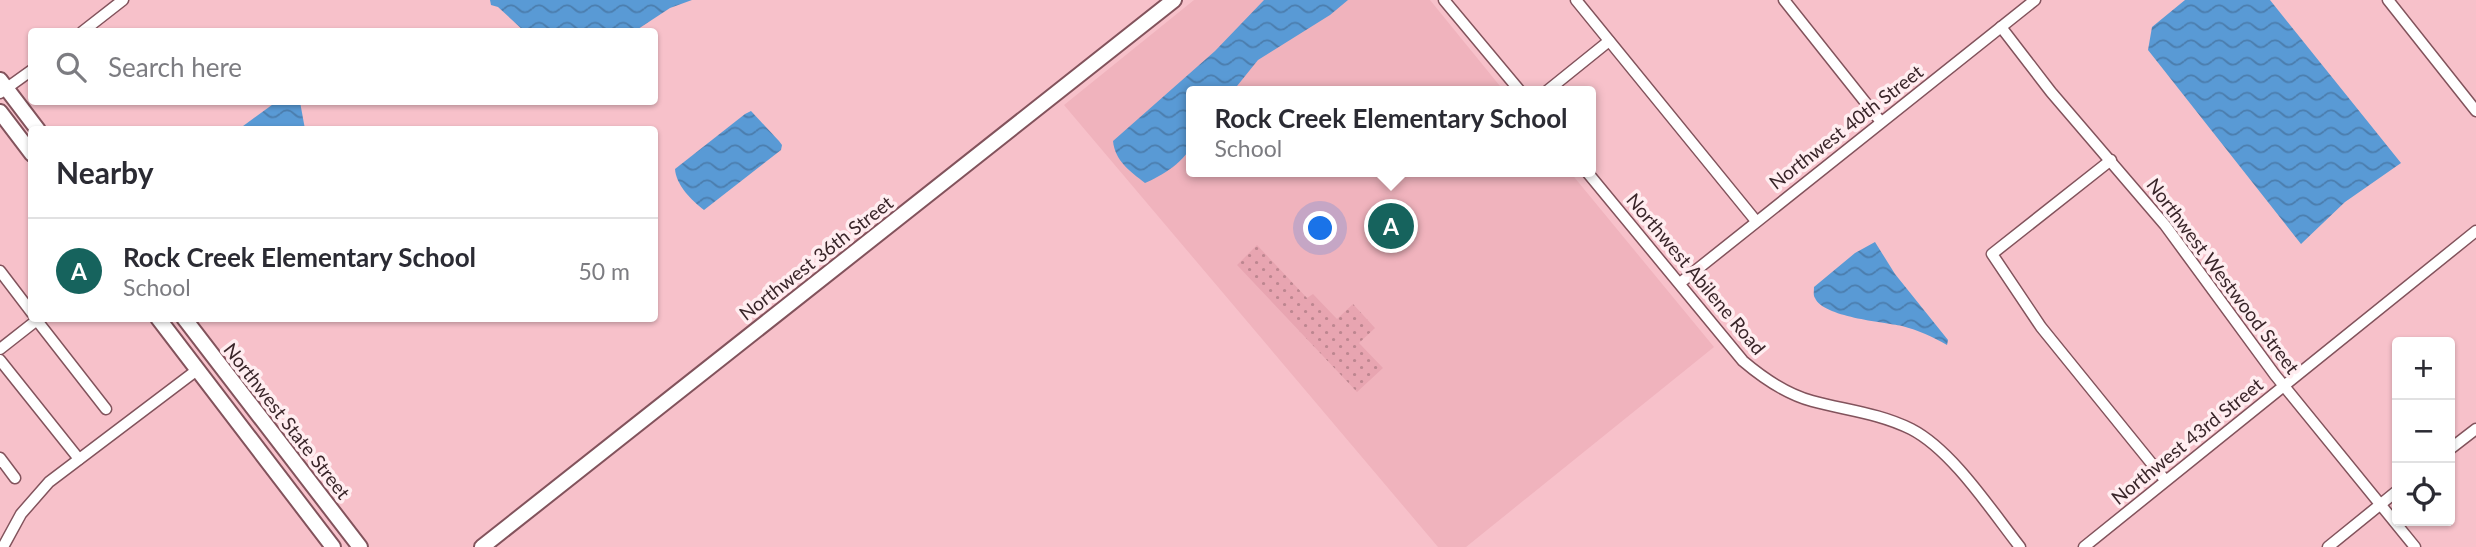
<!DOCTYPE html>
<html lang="en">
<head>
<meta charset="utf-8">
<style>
  body { margin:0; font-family:Lato,sans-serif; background:#f7f7f7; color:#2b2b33 }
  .controls { position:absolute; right:21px; bottom:21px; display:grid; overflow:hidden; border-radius:7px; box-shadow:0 2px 5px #0004 }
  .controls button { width:63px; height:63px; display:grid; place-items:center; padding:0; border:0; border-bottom:2px solid #e1e1e2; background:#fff; color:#2b2b33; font:35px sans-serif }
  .you { position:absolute; left:1321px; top:229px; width:24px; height:24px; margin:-18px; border:5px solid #fff; border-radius:50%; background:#1a73e8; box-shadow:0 0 0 10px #1a73e833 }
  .badge { display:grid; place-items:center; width:46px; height:46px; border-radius:50%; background:#16635d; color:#fff; font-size:23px; font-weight:700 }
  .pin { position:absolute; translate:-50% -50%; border:4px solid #fff; box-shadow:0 2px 7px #0006 }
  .popup { position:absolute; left:1186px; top:86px; width:410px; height:91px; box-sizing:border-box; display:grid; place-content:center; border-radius:7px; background:#fff; filter:drop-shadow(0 2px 5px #0005); font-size:23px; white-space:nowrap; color:#7c7c81 }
  .popup b { font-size:26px; color:#2b2b33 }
  .popup::after { content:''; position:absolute; left:50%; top:100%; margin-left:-14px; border:14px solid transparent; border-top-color:#fff }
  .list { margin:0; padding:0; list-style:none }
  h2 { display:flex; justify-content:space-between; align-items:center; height:91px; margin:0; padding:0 28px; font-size:30px }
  h2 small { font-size:23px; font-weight:400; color:#7c7c81 }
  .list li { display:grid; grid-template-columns:46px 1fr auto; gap:21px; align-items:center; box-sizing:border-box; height:105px; padding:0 28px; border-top:2px solid #e1e1e2 }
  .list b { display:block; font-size:26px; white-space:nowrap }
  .list p { margin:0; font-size:23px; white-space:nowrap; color:#7c7c81 }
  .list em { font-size:23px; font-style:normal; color:#7c7c81 }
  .icon { flex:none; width:38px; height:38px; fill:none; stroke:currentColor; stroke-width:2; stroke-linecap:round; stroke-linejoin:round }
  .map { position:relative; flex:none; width:2476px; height:547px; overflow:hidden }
  .search { position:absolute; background:#fff; box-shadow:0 2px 5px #0004; left:28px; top:28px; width:630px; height:77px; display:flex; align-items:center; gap:18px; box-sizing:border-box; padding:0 24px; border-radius:7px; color:#7c7c81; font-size:26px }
  .panel { position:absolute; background:#fff; box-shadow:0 2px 5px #0004; left:28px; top:126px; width:630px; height:196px; border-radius:7px }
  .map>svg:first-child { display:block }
  .built { fill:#f0b3bd }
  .park { fill:url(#park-dots) }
  .water { fill:url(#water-waves) }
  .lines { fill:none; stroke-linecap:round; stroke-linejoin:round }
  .minor-casing { stroke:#82535c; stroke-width:13 }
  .secondary-casing { stroke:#82535c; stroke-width:18 }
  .minor { stroke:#fff; stroke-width:10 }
  .secondary { stroke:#fff; stroke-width:14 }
  .labels { text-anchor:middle; stroke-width:7; stroke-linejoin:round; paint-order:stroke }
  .street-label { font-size:19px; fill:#392529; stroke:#ffedf0 }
</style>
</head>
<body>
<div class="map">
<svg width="2476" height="547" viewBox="0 0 2476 547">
  <defs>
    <pattern id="park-dots" width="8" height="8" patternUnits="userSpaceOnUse" patternTransform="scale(1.75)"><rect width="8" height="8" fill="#e8a5b1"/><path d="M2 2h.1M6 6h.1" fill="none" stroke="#bd8690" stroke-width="1.8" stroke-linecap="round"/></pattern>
    <pattern id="water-waves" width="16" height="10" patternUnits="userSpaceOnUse" patternTransform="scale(1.75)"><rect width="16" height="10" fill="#599ad5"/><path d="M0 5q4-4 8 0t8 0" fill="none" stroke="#4b7dad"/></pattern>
  </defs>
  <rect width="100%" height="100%" fill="#f7c1ca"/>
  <path class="built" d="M1194 0H1430L1504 91H1192V172H1570L1714 347 1466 547H1438L1064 105Z"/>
  <path class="park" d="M1257 245 1307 298 1313 294 1337 319 1353 304 1375 328 1359 343 1383 368 1357 392 1237 265Z"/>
  <g class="water">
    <path d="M490 0H692L670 8 635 31 525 32 498 7 491 5Z"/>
    <path d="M1264 0H1348L1330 15 1258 60 1233 91H1192C1192 108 1194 127 1192 143 1188 160 1160 177 1145 183 1130 171 1115 161 1113 141L1215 51Z"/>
    <path d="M2185 0H2270L2401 163 2345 202 2301 244 2148 50 2152 27Z"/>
    <path d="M276 102H300L305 129H239Z"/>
    <path d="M751 111 779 141 782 145 781 150 704 210C692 201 676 185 675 169L745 114Z"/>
    <path d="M1875 242 1895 274 1948 340 1947 345C1933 337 1918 330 1902 326 1883 322 1823 317 1815 298 1813 295 1814 291 1814 287L1855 253Z"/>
  </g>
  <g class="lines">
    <defs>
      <g id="minor">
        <path d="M1444 0 1520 91"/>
        <path d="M1576 0 1756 221"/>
        <path d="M1784 0 1881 122"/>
        <path d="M2388 0 2476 111"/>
        <path d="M2001 27 2051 92 2165 225 2275 375 2415 547"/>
        <path d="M82 32 123 0"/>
        <path d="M1547 91 1609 41"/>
        <path d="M0 93 32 70"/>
        <path d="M2111 160 1992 254 2041 327 2165 480"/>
        <path d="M1587 172 1743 361C1763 378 1786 394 1812 401 1845 410 1879 413 1911 429 1952 450 1991 510 2020 547"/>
        <path d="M0 271 32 313"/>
        <path d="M1680 283 2035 0"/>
        <path d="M35 318 106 409"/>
        <path d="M0 349 37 320"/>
        <path d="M0 360 79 459"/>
        <path d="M2450 449 2476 429"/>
        <path d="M0 458 15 478"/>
        <path d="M3 547 21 514 49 482 197 370"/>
        <path d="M2084 547 2476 231"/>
        <path d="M2328 547 2397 491"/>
      </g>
      <g id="secondary">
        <path d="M0 80 38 130"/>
        <path d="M0 112 32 154"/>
        <path d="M158 318 333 547"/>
        <path d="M184 318 360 547"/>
        <path d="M482 547 1174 0"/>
      </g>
    </defs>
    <use href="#minor" class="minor-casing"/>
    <use href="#secondary" class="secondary-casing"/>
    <use href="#minor" class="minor"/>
    <use href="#secondary" class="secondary"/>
  </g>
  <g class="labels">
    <g class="street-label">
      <text transform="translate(1846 127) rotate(-38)" y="7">Northwest 40th Street</text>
      <text transform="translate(816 258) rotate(-38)" y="7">Northwest 36th Street</text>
      <text transform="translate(1696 274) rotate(50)" y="7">Northwest Abilene Road</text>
      <text transform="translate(2223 276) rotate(53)" y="7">Northwest Westwood Street</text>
      <text transform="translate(287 421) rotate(52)" y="7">Northwest State Street</text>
      <text transform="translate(2187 441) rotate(-39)" y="7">Northwest 43rd Street</text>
    </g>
  </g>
</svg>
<div class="controls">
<button>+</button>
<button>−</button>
<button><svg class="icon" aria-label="locate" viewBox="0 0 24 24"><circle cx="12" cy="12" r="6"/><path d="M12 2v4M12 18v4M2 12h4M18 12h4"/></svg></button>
</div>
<div class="you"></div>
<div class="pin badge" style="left:1391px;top:226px">A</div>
<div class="popup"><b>Rock Creek Elementary School</b>School</div>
<div class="search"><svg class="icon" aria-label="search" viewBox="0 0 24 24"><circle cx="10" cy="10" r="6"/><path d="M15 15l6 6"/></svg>Search here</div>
<section class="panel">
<h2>Nearby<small></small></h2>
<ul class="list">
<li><span class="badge">A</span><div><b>Rock Creek Elementary School</b><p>School</p></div><em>50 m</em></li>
</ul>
</section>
</div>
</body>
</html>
